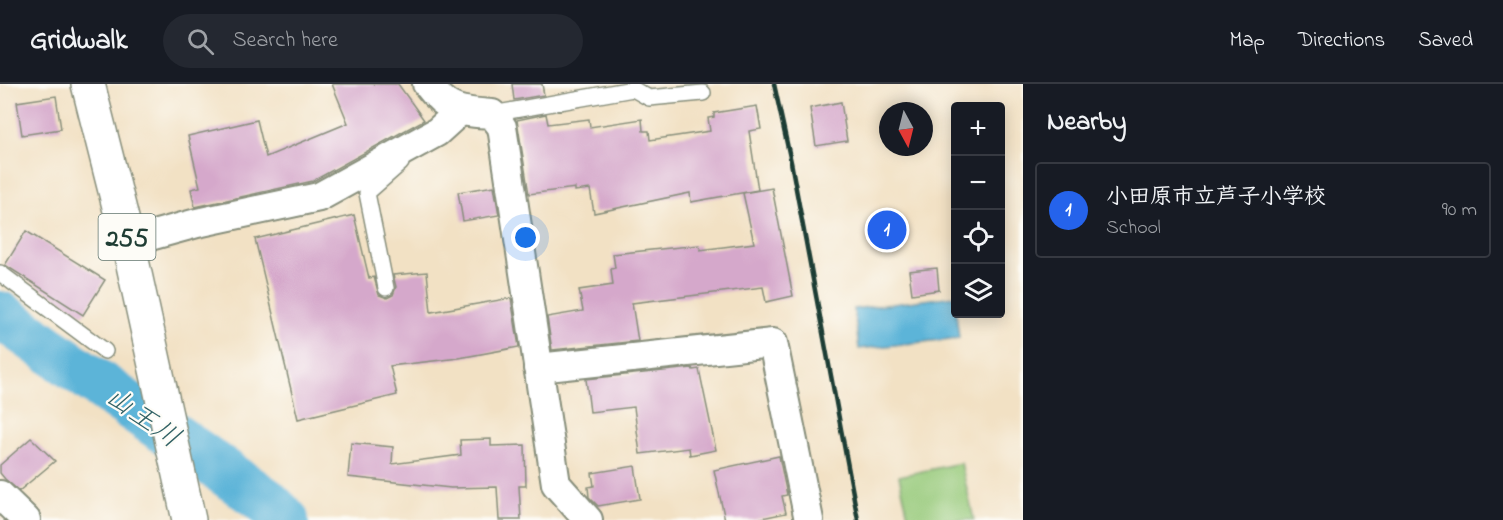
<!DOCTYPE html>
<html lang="en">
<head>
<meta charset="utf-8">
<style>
  body { margin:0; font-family:"Indie Flower","Klee One",sans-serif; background:#242831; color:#f1f3f6 }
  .controls { position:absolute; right:18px; top:18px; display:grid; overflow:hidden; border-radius:6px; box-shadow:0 3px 15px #0003 }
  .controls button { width:54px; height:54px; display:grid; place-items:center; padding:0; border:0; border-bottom:2px solid #363941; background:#171b24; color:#f1f3f6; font:30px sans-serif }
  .compass { position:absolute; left:879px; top:18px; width:54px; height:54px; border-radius:50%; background:#171b24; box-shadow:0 3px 15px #0003; rotate:173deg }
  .you { position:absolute; left:526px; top:154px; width:21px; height:21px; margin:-15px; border:4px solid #fff; border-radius:50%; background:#1a73e8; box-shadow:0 0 0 9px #1a73e833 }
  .badge { display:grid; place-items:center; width:39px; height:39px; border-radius:50%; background:#2563eb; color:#fff; font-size:20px; font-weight:700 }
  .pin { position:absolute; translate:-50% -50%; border:3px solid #fff; box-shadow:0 2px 6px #0006 }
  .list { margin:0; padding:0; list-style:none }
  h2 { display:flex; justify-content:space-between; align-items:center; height:78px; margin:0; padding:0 24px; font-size:26px }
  h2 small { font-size:20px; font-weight:400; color:#9ea1a6 }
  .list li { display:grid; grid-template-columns:39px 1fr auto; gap:18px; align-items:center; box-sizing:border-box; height:96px; margin:0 12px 12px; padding:0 12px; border:2px solid #363941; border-radius:6px }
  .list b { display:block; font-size:22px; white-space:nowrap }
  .list p { margin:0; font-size:20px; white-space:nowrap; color:#9ea1a6 }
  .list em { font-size:20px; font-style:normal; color:#9ea1a6 }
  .icon { flex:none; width:33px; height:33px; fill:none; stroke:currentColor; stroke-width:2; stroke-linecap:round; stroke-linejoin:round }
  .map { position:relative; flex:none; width:1023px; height:436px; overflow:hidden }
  header { display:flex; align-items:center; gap:36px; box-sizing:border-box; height:84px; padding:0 30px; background:#171b24; border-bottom:2px solid #363941 }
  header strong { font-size:28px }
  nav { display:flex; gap:33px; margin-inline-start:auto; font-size:21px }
  .search { width:420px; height:54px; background:#242831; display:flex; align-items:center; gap:15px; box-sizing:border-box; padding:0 21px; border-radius:33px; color:#9ea1a6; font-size:22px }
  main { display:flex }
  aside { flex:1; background:#171b24 }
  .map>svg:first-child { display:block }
  .green { fill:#96c979; stroke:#5a8356; stroke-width:1.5 }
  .water { fill:#5bb4d8; stroke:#3d7886; stroke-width:1.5 }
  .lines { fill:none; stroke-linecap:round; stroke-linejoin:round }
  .river { stroke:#5bb4d8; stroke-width:48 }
  .building { fill:#d5a8cb }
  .service-casing { stroke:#888f7c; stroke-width:18 }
  .minor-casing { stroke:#888f7c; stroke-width:32 }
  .trunk-casing { stroke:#888f7c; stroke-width:36 }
  .service { stroke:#fff; stroke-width:15 }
  .minor { stroke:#fff; stroke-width:28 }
  .trunk { stroke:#fff; stroke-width:33 }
  .rail { stroke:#1f3d34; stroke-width:4.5 }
  .labels { text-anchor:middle; stroke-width:4.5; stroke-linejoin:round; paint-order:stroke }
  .shield { fill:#fdfcf7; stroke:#62766e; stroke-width:1.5 }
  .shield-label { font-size:26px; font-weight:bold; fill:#1f3d34 }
  .water-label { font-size:28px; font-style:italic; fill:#316165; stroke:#fdfcf7 }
</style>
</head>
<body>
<header>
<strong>Gridwalk</strong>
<div class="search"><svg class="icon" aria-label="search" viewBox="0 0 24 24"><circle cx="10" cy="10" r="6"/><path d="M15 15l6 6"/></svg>Search here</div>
<nav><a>Map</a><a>Directions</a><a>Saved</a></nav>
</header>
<main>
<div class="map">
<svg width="1023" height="436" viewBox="0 0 1023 436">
  <rect width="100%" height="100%" fill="#fdfcf7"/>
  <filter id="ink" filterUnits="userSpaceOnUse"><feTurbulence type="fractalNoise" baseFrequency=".0167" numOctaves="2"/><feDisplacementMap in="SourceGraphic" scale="12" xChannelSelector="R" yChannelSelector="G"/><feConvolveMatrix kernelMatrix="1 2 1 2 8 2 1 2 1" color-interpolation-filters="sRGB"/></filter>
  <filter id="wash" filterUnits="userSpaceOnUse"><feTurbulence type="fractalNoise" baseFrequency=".008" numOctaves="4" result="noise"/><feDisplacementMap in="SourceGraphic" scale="24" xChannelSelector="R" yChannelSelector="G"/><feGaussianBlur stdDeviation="1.35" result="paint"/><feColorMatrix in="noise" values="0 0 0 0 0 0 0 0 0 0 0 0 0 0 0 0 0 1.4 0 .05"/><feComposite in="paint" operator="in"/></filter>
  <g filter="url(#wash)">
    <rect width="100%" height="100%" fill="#f2e1c4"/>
    <path class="green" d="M961 379 974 436H909L899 392Z"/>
    <path class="water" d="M954 212 959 254 859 265 854 225Z"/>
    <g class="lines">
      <path class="river" d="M0 231 266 417 285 436"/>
    </g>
    <g id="blocks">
      <g class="building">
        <path d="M332 0H398L424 36 313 97 195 123 191 105 200 103 188 52 257 36 266 73 348 39Z"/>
        <path d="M512 0H542L544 11 514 16Z"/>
        <path d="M56 12 61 45 22 51 17 18Z"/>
        <path d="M841 18 847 57 816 62 810 24Z"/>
        <path d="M757 22 761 45 749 47 758 106 691 118 690 109 594 129 590 105 575 107V104L529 110 517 36 546 30 548 40 589 35 590 43 642 35 643 47H649L650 56 710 47 708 34 714 33V29Z"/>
        <path d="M494 102 499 131 463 137 458 108Z"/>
        <path d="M772 104 793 212 766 218 763 203 632 219 638 257 552 266 547 233 583 227 579 206 613 201 611 185 615 184 613 170 699 161 700 166 754 159 743 109Z"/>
        <path d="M354 131 369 194 374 193 379 211 387 214 393 211 396 203 393 191 427 188 431 228 511 214 519 263 459 274 390 282 397 311 298 335 255 155Z"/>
        <path d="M26 147 105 196 83 231 5 181Z"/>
        <path d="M937 184 939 206 912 210 909 187Z"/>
        <path d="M692 284 693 286 699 285 716 366 690 371 689 364 640 370 634 323 590 328 586 295Z"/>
        <path d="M31 354 55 377 19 407 5 395 0 389V381Z"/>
        <path d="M491 355V362L525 361 526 402H519L521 436H499L497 403 451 404 348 393 351 359 393 363 392 380 461 371 460 356Z"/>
        <path d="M779 372 787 411 782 412 786 429 753 436H725L714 386Z"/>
        <path d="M635 382 640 415 598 422 589 413 588 403 594 402 592 389Z"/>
      </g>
    </g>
  </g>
  <g filter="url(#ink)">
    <use href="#blocks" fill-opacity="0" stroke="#888f7c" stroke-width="1.5"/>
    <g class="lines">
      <defs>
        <g id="service">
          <path d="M492 30 633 5 649 14 703 9"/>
          <path d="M0 189 105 267"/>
          <path d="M386 204 367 109 401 79"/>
        </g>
        <g id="minor">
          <path d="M427 0C447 27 460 28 492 30L502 43 556 400 588 436"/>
          <path d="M128 158 197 139 319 113 437 48 459 28"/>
          <path d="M538 284 773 259 809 436"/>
          <path d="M0 411 26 436"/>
        </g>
        <path id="trunk" d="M88 0 128 158 189 436"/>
      </defs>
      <use href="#service" class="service-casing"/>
      <use href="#minor" class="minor-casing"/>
      <use href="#trunk" class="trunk-casing"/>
      <use href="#service" class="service"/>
      <use href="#minor" class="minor"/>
      <use href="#trunk" class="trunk"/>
      <path class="rail" d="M774 0 791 78 858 436"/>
    </g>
  </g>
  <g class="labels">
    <rect class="shield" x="98.5" y="130" width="57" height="46" rx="4.5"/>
    <g class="shield-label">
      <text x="127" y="162">255</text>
    </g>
    <g class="water-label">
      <text transform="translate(144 332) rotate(35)" y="10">山王川</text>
    </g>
  </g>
</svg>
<div class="controls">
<button>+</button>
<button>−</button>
<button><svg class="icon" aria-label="locate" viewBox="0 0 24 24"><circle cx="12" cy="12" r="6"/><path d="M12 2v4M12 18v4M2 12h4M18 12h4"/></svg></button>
<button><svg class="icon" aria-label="layers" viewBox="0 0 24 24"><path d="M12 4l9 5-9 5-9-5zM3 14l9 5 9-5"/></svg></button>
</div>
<svg class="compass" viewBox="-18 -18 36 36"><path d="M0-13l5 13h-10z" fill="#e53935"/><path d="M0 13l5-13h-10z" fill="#9ea1a6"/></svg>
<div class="you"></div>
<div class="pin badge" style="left:887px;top:146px">1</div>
</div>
<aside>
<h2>Nearby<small></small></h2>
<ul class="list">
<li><span class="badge">1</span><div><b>小田原市立芦子小学校</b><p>School</p></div><em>90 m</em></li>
</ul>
</aside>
</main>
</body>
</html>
